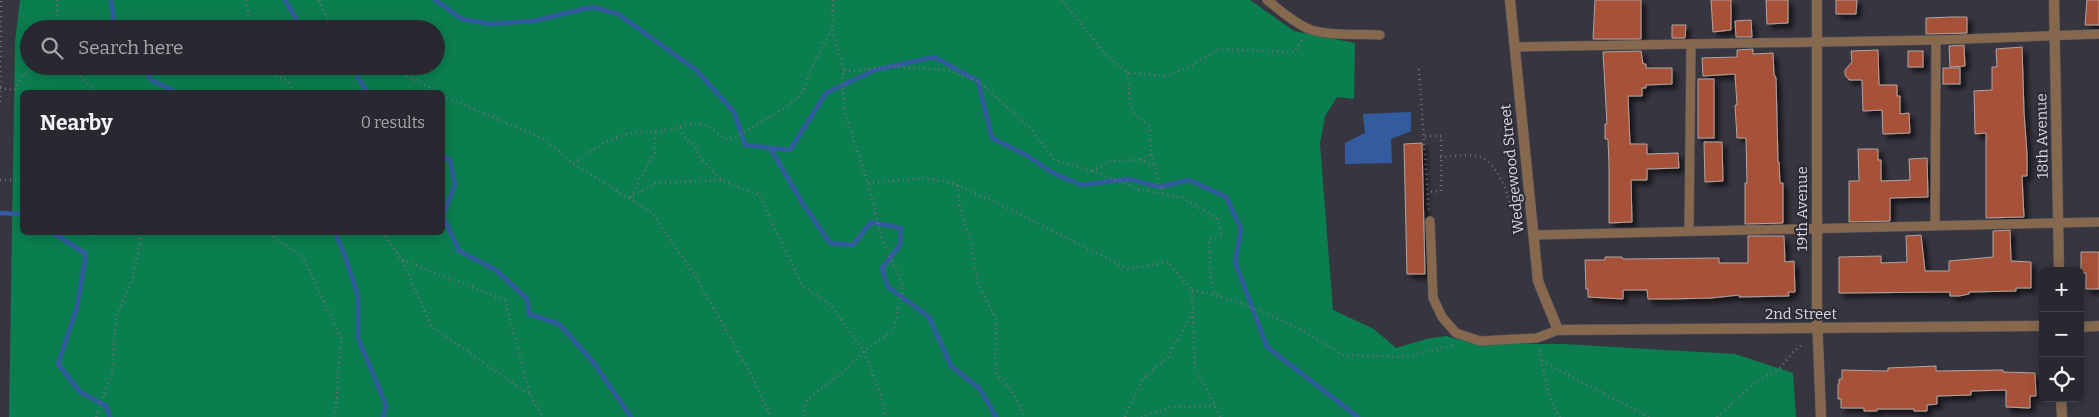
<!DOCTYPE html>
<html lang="en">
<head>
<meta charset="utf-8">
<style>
  body { margin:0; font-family:Bitter,serif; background:#313038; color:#f1f3f6 }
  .controls { position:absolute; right:15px; bottom:15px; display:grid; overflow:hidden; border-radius:8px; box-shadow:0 2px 12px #0003 }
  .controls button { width:45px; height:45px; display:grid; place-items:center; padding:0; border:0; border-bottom:1px solid #45444c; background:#292830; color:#f1f3f6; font:25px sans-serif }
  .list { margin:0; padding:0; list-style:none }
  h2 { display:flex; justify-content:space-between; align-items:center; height:65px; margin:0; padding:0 20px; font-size:21px }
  h2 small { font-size:16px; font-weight:400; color:#a5a6ab }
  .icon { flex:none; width:28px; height:28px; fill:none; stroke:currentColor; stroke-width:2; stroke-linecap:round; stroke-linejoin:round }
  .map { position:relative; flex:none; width:2099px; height:417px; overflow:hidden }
  .search { position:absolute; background:#292830; box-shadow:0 2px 12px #0003; left:20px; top:20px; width:425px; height:55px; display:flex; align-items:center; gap:12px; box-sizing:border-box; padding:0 18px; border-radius:28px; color:#a5a6ab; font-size:19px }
  .panel { position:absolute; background:#292830; box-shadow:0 2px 12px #0003; left:20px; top:90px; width:425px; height:145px; border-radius:8px }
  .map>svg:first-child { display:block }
  .forest { fill:#0b7e4f; fill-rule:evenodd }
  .water { fill:#325c9f }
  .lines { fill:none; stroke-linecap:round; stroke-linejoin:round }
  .stream { stroke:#325c9f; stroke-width:4.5 }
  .building { fill:#a65139; stroke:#b2a39f; filter:url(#shadow) }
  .service-casing { stroke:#54535d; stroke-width:10 }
  .minor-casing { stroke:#54535d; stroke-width:11 }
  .path { stroke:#716f78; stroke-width:2.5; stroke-dasharray:1 4; stroke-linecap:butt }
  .service { stroke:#85684e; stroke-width:9 }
  .minor { stroke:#85684e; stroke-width:10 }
  .labels { text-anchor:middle; stroke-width:4; stroke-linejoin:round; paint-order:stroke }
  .street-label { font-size:15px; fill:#dad9e0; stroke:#2d2b35 }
</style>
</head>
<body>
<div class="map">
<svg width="2099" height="417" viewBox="0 0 2099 417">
  <defs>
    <filter id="shadow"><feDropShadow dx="4.5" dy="4.5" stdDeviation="2.5" flood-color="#0009"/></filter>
  </defs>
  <rect width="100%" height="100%" fill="#373540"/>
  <path class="forest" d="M20 0H1250L1294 31 1355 43 1354 99 1337 97 1325 116 1320 144 1333 310 1374 329 1396 348 1426 339 1446 336 1476 344H1563L1735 354 1793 373 1796 417H9L15 42ZM29 29H436V66H29ZM22 92H442V232H22Z"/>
  <path class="water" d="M1411 112V131L1391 139 1392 163 1345 164V143L1365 133 1363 114Z"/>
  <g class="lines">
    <g class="stream">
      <path d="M111 0 114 23 118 29"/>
      <path d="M285 0 299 24 305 29"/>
      <path d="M435 0 462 19 489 24 533 21 592 7 618 14 696 70 734 112 745 145 790 150 826 93 875 70 934 57 978 81 992 138 1026 155 1053 173 1081 185 1128 179 1159 187 1189 180 1226 197 1241 229 1235 262 1267 347 1358 417"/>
      <path d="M142 66 151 80 176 92"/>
      <path d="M351 66 367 92"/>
      <path d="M770 148 803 204 830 243 853 245 871 222 901 228 900 245 882 268 888 287 929 317 951 366 980 389 996 417"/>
      <path d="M442 156 450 160 455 184 443 216 459 251 496 270 527 299 529 314 559 324 593 362 631 417"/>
      <path d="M0 213 22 214"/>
      <path d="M52 232 86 254 77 307 58 364 80 392 106 406 110 417"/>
      <path d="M335 232 346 259 358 296V338L386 405 383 417"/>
    </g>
  </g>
  <g class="building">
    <path d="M1595 0H1641V39H1593Z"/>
    <path d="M1711 0H1731V30L1713 32Z"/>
    <path d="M1766 0H1788V23L1767 24Z"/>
    <path d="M1836 0H1857L1856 14H1836Z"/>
    <path d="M2087 0H2099V25H2085Z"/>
    <path d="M1951 17H1967V33L1926 34V18Z"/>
    <path d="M1751 20 1752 37H1736L1735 21Z"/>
    <path d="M1672 25H1686L1685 38H1672Z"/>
    <path d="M1964 45 1965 66 1950 67 1949 46Z"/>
    <path d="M2022 47 2024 112 2027 154V176H2022L2024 217 1986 218V133L1975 134 1974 91 1992 90V67H1997L1996 49Z"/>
    <path d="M1753 49V54L1773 53 1774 74 1776 78 1778 162H1779L1780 183H1783V223L1745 224V183H1747L1746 138H1737L1735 105H1737L1735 74 1703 76 1702 58 1737 57V50Z"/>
    <path d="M1878 50 1879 85H1897V96H1900V114L1909 113 1910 133 1883 134 1882 110 1863 111 1862 80H1849L1845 75V70L1852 62 1851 51Z"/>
    <path d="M1641 51 1643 64H1646V68H1672V84L1646 85V88H1642V96H1628L1630 144H1647V154L1678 153 1679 168 1647 169V180H1631L1632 222 1609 223V165L1608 139H1605V124H1607L1603 52Z"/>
    <rect x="1908" y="51" width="15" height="16"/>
    <rect x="1943" y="68" width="17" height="16"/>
    <rect x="1698" y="79" width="16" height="59"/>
    <path d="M1704 142H1722L1723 181 1705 182Z"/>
    <path d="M1422 143 1425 274H1407L1404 144Z"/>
    <path d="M1858 149H1878V160H1881V181L1910 180 1909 159 1927 158 1928 197 1890 198V221L1849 222V181H1859Z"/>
    <path d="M2010 230 2011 261 2031 262V288H2016V291L1969 292V294L1959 296H1950V292L1839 293V257L1881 256V263L1907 262 1906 236 1921 235 1925 271H1949V261L1993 257V231Z"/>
    <path d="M1748 236H1784L1785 262 1794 261 1795 292H1788L1789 296 1739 297V295L1711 298 1669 299H1648L1647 290H1623V299L1588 297V289H1586L1585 260H1605V257H1622L1623 259 1719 258V263H1748Z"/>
    <path d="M2081 252H2099V289H2086V273H2081Z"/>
    <path d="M1936 366V371L2003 370V372L2035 373 2036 396H2030V408L2006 407V390L1971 391V395L1937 396V404L1927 405V411H1914V409H1877V411H1864V408H1841V399H1838V384H1839V379H1842V370L1888 371V368Z"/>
  </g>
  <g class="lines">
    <defs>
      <g id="service">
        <path d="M1267 0C1280 10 1294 23 1309 29 1325 36 1362 34 1380 35"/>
        <path d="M1515 47 1936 40 2099 34"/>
        <path d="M1430 221 1433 298 1442 317 1456 333 1480 341 1537 338 1558 330"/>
        <path d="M1935 224 1936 40"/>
        <path d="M1689 230 1691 44"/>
        <path d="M1534 235 2099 222"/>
      </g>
      <g id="minor">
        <path d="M1510 0 1538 281 1558 330 2043 326"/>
        <path d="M1817 0V317L1821 417"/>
        <path d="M2054 0 2059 271"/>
        <path d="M2080 327 2099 326"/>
        <path d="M2061 398 2062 417"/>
      </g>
    </defs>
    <use href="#service" class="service-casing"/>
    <use href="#minor" class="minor-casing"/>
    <g class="path">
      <path d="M57 0 58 29"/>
      <path d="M246 0 251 29"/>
      <path d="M319 0 327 18 338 29"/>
      <path d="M833 0 832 29 844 71 842 77 845 114 868 183 882 239 903 285 894 329 864 351 881 396 886 417"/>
      <path d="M1062 0 1106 55 1128 73 1167 76 1191 66 1219 49 1294 52 1303 39"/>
      <path d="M69 66 97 92"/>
      <path d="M258 66 289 82 294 92"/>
      <path d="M389 66 438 92"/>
      <path d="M1419 69 1429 212"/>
      <path d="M844 71H854L888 66 946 70 978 81 1030 128 1055 160 1092 171 1139 189 1184 198 1217 219 1222 236 1209 239 1211 278 1215 295"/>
      <path d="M1128 73C1130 101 1125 110 1150 126L1151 154 1140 160"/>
      <path d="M0 88 15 90 22 76 37 66"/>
      <path d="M442 95 470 108 545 139 574 164 651 212 693 272 753 378 771 417"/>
      <path d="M0 102 1 0"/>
      <path d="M680 128 687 140 695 146 700 158 722 180 759 195 802 285 831 306 864 351 850 366 807 400 803 417"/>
      <path d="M1425 136H1441V191L1428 192"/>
      <path d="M1151 154 1162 193"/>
      <path d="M1440 157C1478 154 1488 150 1505 188 1508 196 1509 203 1513 210H1520"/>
      <path d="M574 164C589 152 605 140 624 135 637 131 652 133 666 130 679 128 690 122 704 125 719 128 719 144 737 137L794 102 804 90 809 71 817 59 831 30"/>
      <path d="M1092 171 1110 161 1140 160 1156 166"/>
      <path d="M0 180H11L22 183"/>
      <path d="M868 183 923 178 949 182 999 204 1128 269 1168 262 1192 290 1195 367 1221 417"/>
      <path d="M958 185 960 209 970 238 978 283 996 319 995 372 1012 391 1025 417"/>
      <path d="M630 197 655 152V132"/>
      <path d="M629 198 655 183 722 180"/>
      <path d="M88 232 93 235 97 232"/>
      <path d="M271 232 274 238 303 257 341 338 335 417"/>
      <path d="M382 232 402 260 432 327 529 394"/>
      <path d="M402 260 505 300 530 395 543 417"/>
      <path d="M1192 290 1215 295 1244 304 1297 327 1343 355 1406 357 1453 345"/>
      <path d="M1539 350C1544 371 1547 399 1560 417"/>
      <path d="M1542 361 1649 417"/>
      <path d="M96 417 112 373 116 318 133 277 142 232"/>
      <path d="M1125 417 1143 379 1168 357 1190 317"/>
      <path d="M1141 417 1171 407 1215 406"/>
      <path d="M1717 417 1757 381 1780 368 1793 352 1803 344"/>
    </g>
    <use href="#service" class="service"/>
    <use href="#minor" class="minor"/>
  </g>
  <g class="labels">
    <g class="street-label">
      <text transform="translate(2042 136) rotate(-91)" y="5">18th Avenue</text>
      <text transform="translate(1512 169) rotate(-96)" y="5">Wedgewood Street</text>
      <text transform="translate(1802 209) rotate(-90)" y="5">19th Avenue</text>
      <text x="1801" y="319">2nd Street</text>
    </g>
  </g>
</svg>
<div class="controls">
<button>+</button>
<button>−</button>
<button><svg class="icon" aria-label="locate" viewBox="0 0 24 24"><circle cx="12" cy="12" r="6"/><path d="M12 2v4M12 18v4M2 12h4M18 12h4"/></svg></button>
</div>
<div class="search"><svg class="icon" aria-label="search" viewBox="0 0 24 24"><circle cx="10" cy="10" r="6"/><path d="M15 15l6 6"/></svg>Search here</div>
<section class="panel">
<h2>Nearby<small>0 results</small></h2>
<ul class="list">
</ul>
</section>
</div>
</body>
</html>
